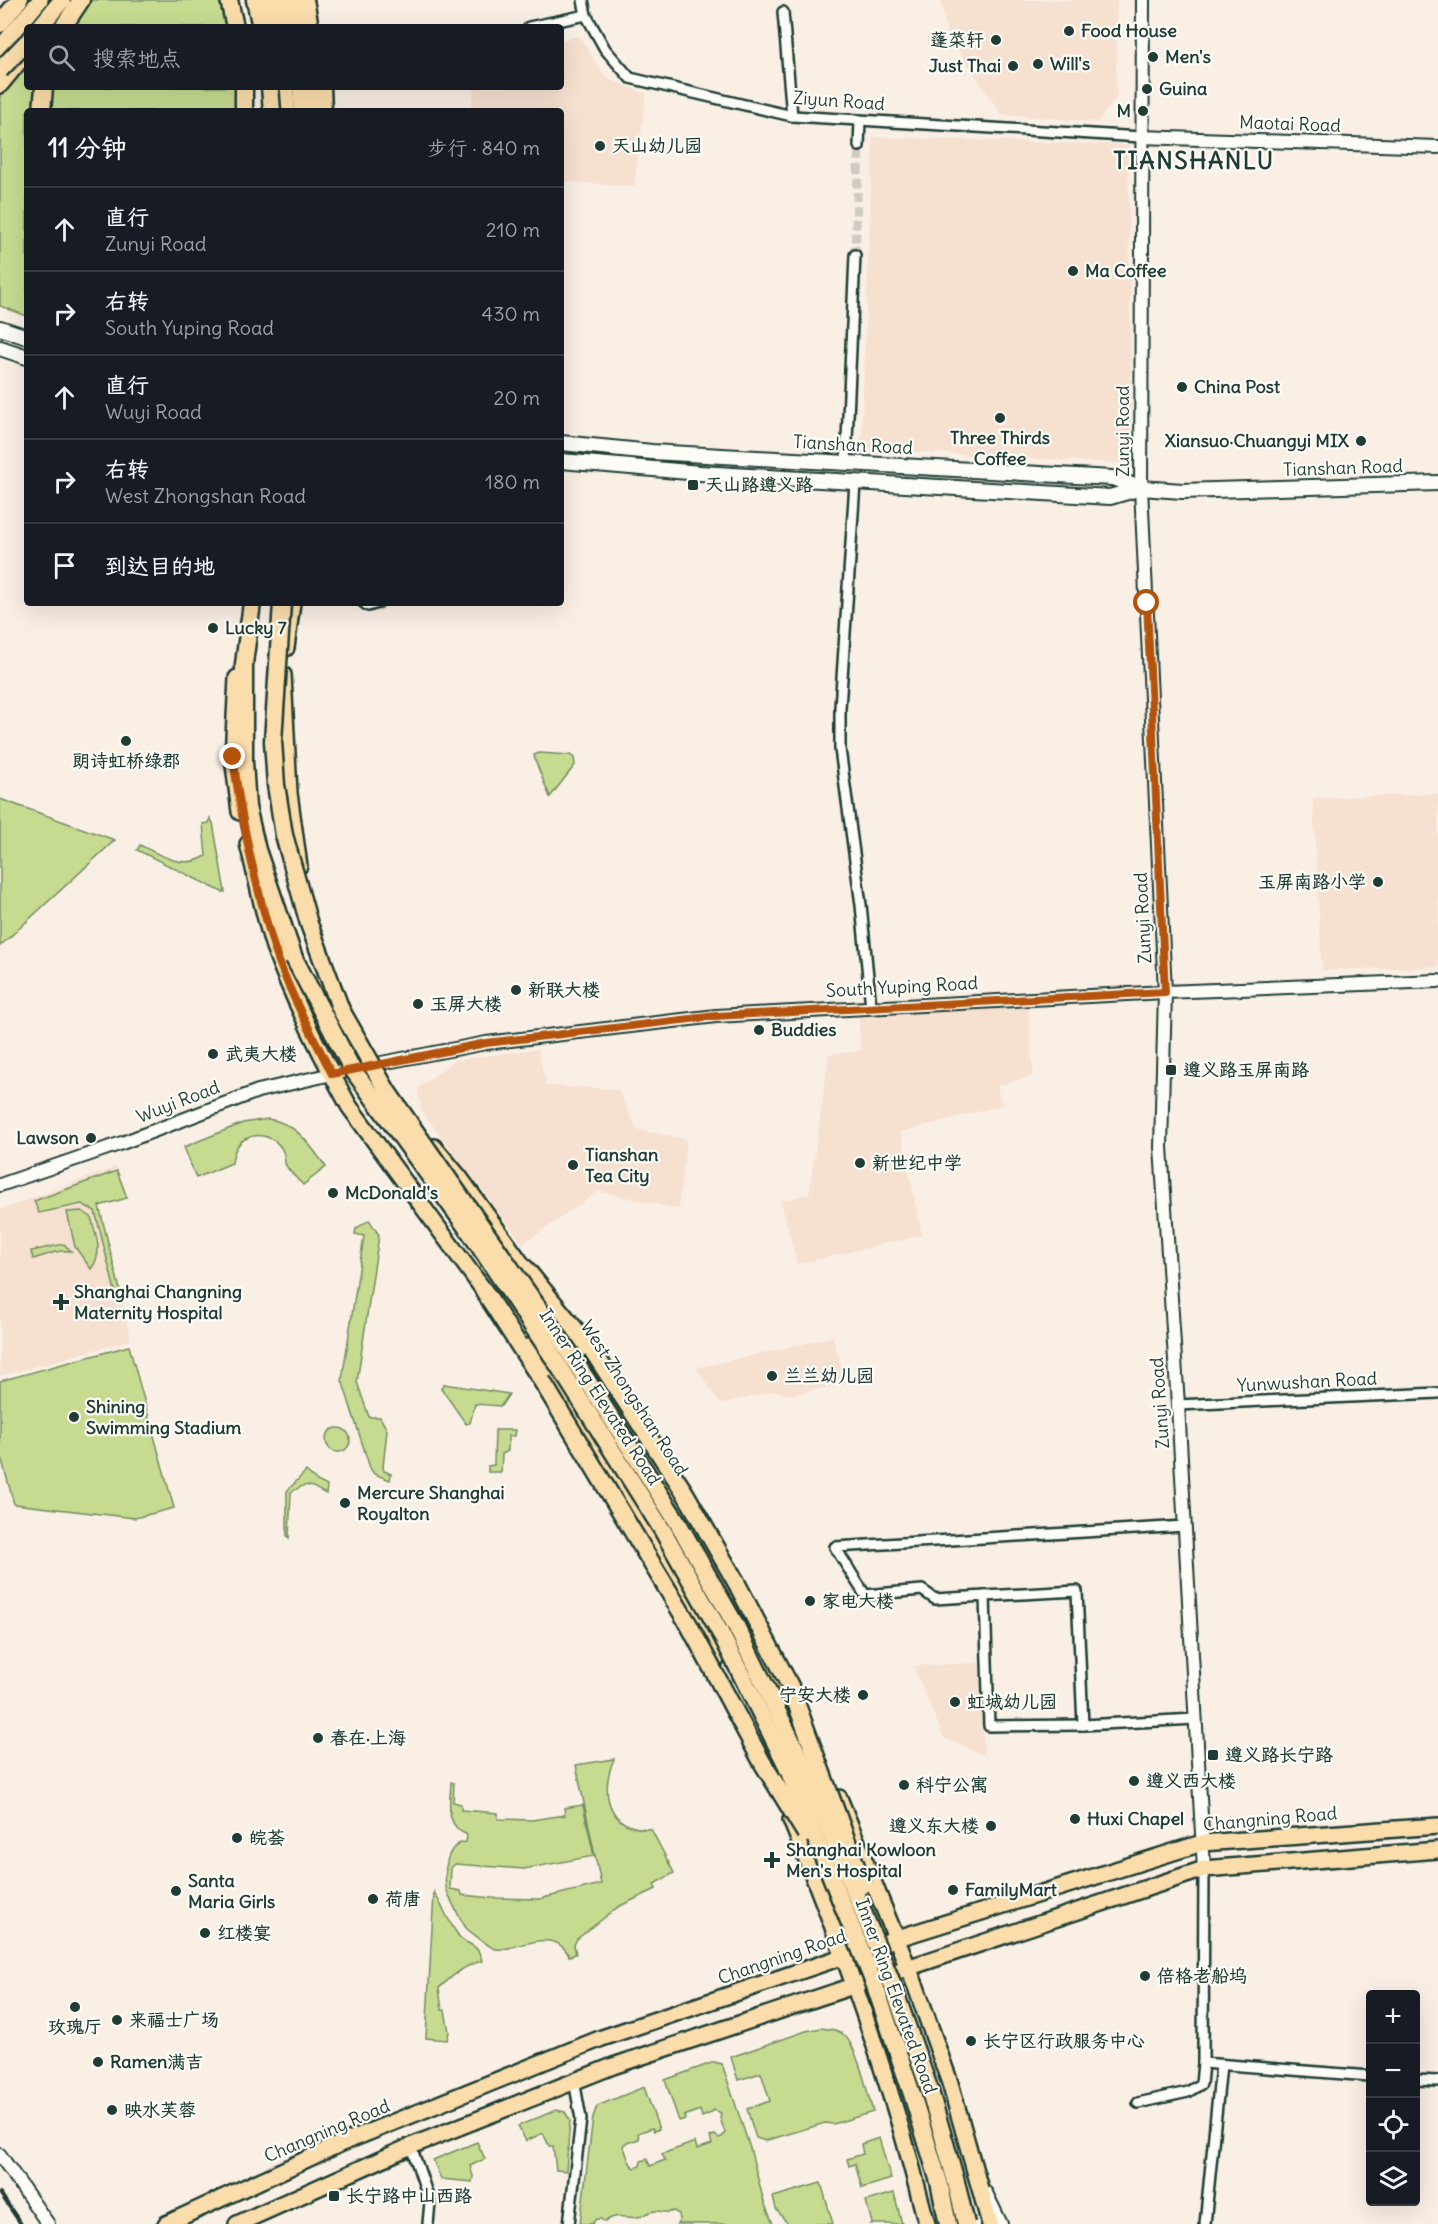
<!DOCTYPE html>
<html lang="zh">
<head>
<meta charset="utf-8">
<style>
  body { margin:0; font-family:Delius,"LXGW WenKai TC",sans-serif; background:#242831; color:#f1f3f6 }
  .controls { position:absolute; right:18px; bottom:18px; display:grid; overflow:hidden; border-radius:6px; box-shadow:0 6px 24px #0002 }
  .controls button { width:54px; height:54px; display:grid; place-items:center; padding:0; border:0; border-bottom:2px solid #363941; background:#171b24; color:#f1f3f6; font:30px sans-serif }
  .stop { position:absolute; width:18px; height:18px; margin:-14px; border:4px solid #b45309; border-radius:50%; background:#fff }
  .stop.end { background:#b45309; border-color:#fff; box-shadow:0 2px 6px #0008 }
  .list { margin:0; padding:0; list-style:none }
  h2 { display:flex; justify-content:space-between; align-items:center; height:78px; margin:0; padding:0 24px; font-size:26px }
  h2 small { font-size:20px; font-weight:400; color:#9ea1a6 }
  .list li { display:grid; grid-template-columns:39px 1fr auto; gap:18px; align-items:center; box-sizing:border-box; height:84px; padding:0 24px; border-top:2px solid #363941 }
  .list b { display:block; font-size:22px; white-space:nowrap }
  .list p { margin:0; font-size:20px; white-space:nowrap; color:#9ea1a6 }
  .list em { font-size:20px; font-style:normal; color:#9ea1a6 }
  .icon { flex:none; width:33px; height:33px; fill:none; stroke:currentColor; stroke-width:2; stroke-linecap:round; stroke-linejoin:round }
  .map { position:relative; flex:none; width:1438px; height:2224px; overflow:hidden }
  .search { position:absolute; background:#171b24; box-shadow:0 6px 24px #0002; left:24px; top:24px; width:540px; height:66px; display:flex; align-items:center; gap:15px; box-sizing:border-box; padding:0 21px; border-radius:6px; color:#9ea1a6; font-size:22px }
  .panel { position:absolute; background:#171b24; box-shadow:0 6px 24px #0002; left:24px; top:108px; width:540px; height:498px; border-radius:6px }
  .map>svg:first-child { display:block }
  .built { fill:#f6e0d0 }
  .green { fill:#c6db90; stroke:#728c62; stroke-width:1.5 }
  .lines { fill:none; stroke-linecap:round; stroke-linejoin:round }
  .minor-tunnel { stroke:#cecbc2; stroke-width:9; stroke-dasharray:9 4.5; stroke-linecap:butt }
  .minor-casing { stroke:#1f3d34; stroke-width:14 }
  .tertiary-casing { stroke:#1f3d34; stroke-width:16 }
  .secondary-casing { stroke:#1f3d34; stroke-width:18 }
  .primary-casing { stroke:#1f3d34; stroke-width:20 }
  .trunk-casing { stroke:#1f3d34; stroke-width:21 }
  .minor { stroke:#fdfcf7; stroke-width:9 }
  .tertiary { stroke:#fdfcf7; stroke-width:12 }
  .secondary { stroke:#fdfcf7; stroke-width:14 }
  .primary { stroke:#fbddab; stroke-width:15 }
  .trunk { stroke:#fbddab; stroke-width:16 }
  .rail { stroke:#1f3d34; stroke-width:4 }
  .trunk-bridge-casing { stroke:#1f3d34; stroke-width:21; stroke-linecap:butt }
  .trunk-bridge { stroke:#fbddab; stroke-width:16 }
  .route { stroke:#b45309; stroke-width:8 }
  .poi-dot { fill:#1f3d34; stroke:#fdfcf7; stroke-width:2 }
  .labels { text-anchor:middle; stroke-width:4.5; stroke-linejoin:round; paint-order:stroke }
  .poi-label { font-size:18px; font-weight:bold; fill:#1f3d34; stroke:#fdfcf7; text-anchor:start }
  .street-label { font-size:18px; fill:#1f3d34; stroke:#fdfcf7 }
  .district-label { font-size:24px; font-weight:bold; letter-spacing:1.5px; fill:#1f3d34; stroke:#fdfcf7 }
</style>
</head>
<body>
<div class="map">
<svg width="1438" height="2224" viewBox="0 0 1438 2224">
  <rect width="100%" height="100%" fill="#faefe5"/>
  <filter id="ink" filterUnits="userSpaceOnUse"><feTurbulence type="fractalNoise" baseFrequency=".0167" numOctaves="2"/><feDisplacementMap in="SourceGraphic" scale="12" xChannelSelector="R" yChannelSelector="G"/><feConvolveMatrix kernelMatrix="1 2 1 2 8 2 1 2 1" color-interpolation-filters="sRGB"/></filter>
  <g filter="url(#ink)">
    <g class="built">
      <path d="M941 0H1117L1116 98 1097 122 1001 114 947 33Z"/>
      <path d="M579 36 606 78 646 94 634 187 561 181V111H471L474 87H561V40Z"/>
      <path d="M873 137 1128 145 1132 464 861 449Z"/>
      <path d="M1438 794V967L1322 970 1313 798Z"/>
      <path d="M1028 1007 1033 1076 997 1086 1002 1105 901 1132 922 1235 797 1264 781 1201 809 1194 829 1054 861 1051 858 1015Z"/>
      <path d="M538 1049 546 1086 618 1089 637 1130 687 1139 678 1209 599 1191 523 1244 421 1110 418 1088 455 1060Z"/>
      <path d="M116 1167 129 1198 99 1206 131 1340 0 1376V1210Z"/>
      <path d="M833 1337 845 1383 790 1395 776 1391 720 1404 697 1368Z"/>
      <path d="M979 1663 984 1755 944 1738 913 1666Z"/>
    </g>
    <g class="green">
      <path d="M65 0H221L227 27H33Z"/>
      <path d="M27 34V87H241L246 111H27V316L0 306V72Z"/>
      <path d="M539 753 570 755 574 758 575 765 550 797 535 760 534 755Z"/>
      <path d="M0 799 115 840 0 946Z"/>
      <path d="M210 818 213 823 225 892H222L137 850 140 845C161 856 184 870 206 856L203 824 209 823Z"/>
      <path d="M268 1119C297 1123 310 1145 326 1167L303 1185C298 1179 287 1171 285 1163 284 1160 285 1157 284 1154 279 1138 260 1131 245 1139 236 1144 233 1153 232 1163L196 1178 184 1147 243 1123Z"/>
      <path d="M117 1171 127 1198 99 1206 123 1302 118 1303 95 1211 82 1204 39 1213 34 1201Z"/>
      <path d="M82 1211 91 1217C96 1236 104 1252 91 1269L75 1247 67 1212Z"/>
      <path d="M369 1220 379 1235 357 1382 369 1417H380L387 1430 383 1467 384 1471 391 1474 390 1480 374 1474 370 1468 342 1380 364 1236 355 1234 356 1229Z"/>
      <path d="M64 1244 71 1251C58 1249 45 1256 33 1259L31 1251Z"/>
      <path d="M129 1346 174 1508 135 1518 14 1504 0 1453V1381Z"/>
      <path d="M444 1384 509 1394 501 1406 475 1404 470 1423 466 1424 441 1388Z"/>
      <circle cx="338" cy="1440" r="12"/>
      <path d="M495 1430H515L514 1436H508V1451L502 1454 501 1472H488V1466L494 1465Z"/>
      <path d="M306 1471 317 1481 327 1486 326 1494C318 1491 310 1482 300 1487 297 1489 294 1491 291 1492L289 1538 287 1536V1491Z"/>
      <path d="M614 1759C599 1793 608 1830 651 1829L674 1873 654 1884 656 1889 618 1907 577 1939 574 1945 576 1954 569 1956C553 1922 509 1956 493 1948 488 1946 471 1932 467 1929 462 1923 447 1894 446 1887 444 1870 446 1844 466 1842L467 1835C444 1825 450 1803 451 1782L454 1783 453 1802 461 1804V1810L498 1813V1819L532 1820 565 1815 564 1808 583 1805 594 1856 524 1869 455 1864 451 1868 450 1889 461 1891 462 1895 492 1898 539 1899 601 1884 576 1765Z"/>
      <path d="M434 1892C442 1906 449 1922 458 1935 466 1947 477 1940 482 1961 464 1965 453 1976 439 1988L442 2010H445L449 2032 447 2040 426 2038Z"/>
      <path d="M821 2028C829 2029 838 2029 844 2035 857 2046 868 2094 873 2112L833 2124 825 2123 765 2141 756 2138 747 2109 770 2101 761 2073 738 2080 731 2057 806 2031Z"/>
      <path d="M714 2062 722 2064 750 2148 764 2202 773 2224H677L680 2220 679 2214 674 2211C665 2214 665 2211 656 2211 650 2211 648 2213 642 2216 629 2221 617 2211 605 2222L601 2219H596L592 2224H580L593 2117 597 2106 644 2087 659 2129 654 2131 652 2128 638 2133 639 2139 624 2144 623 2147C629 2155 626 2162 635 2168L640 2166 641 2161 647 2159 650 2166 665 2160 662 2154 695 2142 697 2149 712 2144 710 2137 715 2135 718 2138 722 2137 725 2133 720 2118 721 2113 714 2110 711 2113 702 2117 700 2110 684 2116 685 2119 679 2121 665 2080Z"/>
      <path d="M556 2110 565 2112 570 2120 566 2171 556 2170 553 2146H549L543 2133 526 2141 518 2126Z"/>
      <path d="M879 2138 891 2179 862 2188 855 2164 849 2166 847 2159 863 2154 861 2144Z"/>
      <path d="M477 2142 485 2159 470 2166 473 2176 472 2182 441 2179 433 2160Z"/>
      <path d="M821 2183 833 2224H788L776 2209 773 2197Z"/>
      <path d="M894 2193 902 2224H871L872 2223 866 2201Z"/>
    </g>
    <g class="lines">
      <path class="minor-tunnel" d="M855 255 859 146"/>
      <defs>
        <g id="minor">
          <path d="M583 0 586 15 605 49 630 78 792 116 1141 137"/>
          <path d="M783 12 792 116"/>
          <path d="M529 27 586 15"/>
          <path d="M859 146 860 120"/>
          <path d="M846 463 855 255"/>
          <path d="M855 483 840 708V749L861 905 871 1007"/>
          <path d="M364 603 368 606 378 603"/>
          <path d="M1178 1405 1438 1393"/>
          <path d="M985 1596 1077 1591 1083 1725 1195 1719"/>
          <path d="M1083 1725 989 1726 985 1596 935 1599 922 1590 865 1595 835 1547 1185 1526"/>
          <path d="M1204 1869 1203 2063 1370 2076"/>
          <path d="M1416 2080 1438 2081"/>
          <path d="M1138 2103 1188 2092 1201 2084 1203 2063"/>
          <path d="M411 2146 430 2202 428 2224"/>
          <path d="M569 2224 581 2119 574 2080"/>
          <path d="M1205 2224 1221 2065"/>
        </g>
        <g id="tertiary">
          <path d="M1143 0 1141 488 1165 992 1161 1147 1178 1405 1204 1869"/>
          <path d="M1141 137 1438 147"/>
          <path d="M0 1185 122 1143 258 1091 371 1065 486 1043 716 1016 1165 992 1438 981"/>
          <path d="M0 2155 48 2224"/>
          <path d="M986 2193 1001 2224"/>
        </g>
        <g id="secondary">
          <path d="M0 328 27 337"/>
          <path d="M0 348 27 357"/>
          <path d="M561 443 652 452 1112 478 1141 488 1182 491 1438 483"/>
          <path d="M561 461 700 473 1110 497 1141 488"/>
        </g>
        <g id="primary">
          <path d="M293 0 298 27"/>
          <path d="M0 48 40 0"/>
          <path d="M0 85 27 52"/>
          <path d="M309 87 314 111"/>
          <path d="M286 648 292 603"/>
          <path d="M283 675 289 793 299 866"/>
          <path d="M237 678 233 757 240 812"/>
          <path d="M248 844C257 878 263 914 274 947 294 1002 321 1055 349 1106L491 1300"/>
          <path d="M434 1147 460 1178 531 1277"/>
          <path d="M568 1331C630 1423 692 1517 744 1615 762 1647 777 1680 794 1713"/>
          <path d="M528 1347 547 1372 686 1595 716 1660"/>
          <path d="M839 1798 916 1987 950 2083 990 2224"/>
          <path d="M791 1820C828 1911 862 2002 891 2096 905 2138 915 2181 927 2224"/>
          <path d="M166 2224 342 2143 602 2038 898 1938 1202 1843 1438 1826"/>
          <path d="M237 2224 411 2146 613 2066 1204 1869 1438 1850"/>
        </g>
        <g id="trunk">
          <path d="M229 0 235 27"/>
          <path d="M255 0 261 27"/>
          <path d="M269 0 275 27"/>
          <path d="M284 0 290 27"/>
          <path d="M305 0 310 27"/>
          <path d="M0 24 19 0"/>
          <path d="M40 27 62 0"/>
          <path d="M63 27 81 0"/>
          <path d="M244 87V111"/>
          <path d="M285 87 287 111"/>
          <path d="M301 87 303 111"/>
          <path d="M322 87 323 111"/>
          <path d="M42 111 44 87"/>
          <path d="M252 603 244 664V762L247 807 257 850 294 958"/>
          <path d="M525 1268 592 1350"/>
          <path d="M484 1291 542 1381"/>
        </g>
      </defs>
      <use href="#minor" class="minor-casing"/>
      <use href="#tertiary" class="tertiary-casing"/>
      <use href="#secondary" class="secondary-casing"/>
      <use href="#primary" class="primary-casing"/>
      <use href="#trunk" class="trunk-casing"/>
      <use href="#minor" class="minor"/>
      <use href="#tertiary" class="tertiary"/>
      <use href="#secondary" class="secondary"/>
      <use href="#primary" class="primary"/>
      <use href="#trunk" class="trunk"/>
      <path class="rail" d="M0 2193 21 2224"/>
      <defs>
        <g id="trunk-bridge">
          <path d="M0 70 27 42"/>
          <path d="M270 87 272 111"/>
          <path d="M282 603 273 741 276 785 284 835 309 924 341 1010 387 1091 569 1352 678 1523 736 1626 799 1756 890 1978 929 2088 955 2178 966 2224"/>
          <path d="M294 958 351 1067 470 1232 555 1360 663 1531 721 1634 785 1762 874 1983 912 2094 939 2182 948 2224"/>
          <path d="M592 1350 685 1493 736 1582 790 1686 863 1885"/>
          <path d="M542 1381 689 1625 762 1762 806 1834"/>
        </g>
      </defs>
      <use href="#trunk-bridge" class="trunk-bridge-casing"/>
      <use href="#trunk-bridge" class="trunk-bridge"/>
    </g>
  </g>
  <g class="lines" filter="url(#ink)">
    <path class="route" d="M233 757C241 820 255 883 273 944 287 989 311 1032 332 1074L486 1043 716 1016 1165 992 1147 603"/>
  </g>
  <g class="poi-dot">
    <circle cx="1069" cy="31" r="6"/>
    <circle cx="996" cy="40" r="6"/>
    <circle cx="1153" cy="57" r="6"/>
    <circle cx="1038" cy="64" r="6"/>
    <circle cx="1013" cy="66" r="6"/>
    <circle cx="1147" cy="89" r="6"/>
    <circle cx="1143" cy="111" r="6"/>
    <circle cx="600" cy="146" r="6"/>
    <circle cx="1073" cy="271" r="6"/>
    <circle cx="1182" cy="387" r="6"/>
    <circle cx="1000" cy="418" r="6"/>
    <circle cx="1361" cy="441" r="6"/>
    <rect x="687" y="479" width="12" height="12" rx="3"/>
    <circle cx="213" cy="628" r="6"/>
    <circle cx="126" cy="741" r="6"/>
    <circle cx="1378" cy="882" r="6"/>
    <circle cx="516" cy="990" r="6"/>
    <circle cx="418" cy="1004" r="6"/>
    <circle cx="759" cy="1030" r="6"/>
    <circle cx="213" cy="1054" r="6"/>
    <rect x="1165" y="1064" width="12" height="12" rx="3"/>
    <circle cx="91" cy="1138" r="6"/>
    <circle cx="860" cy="1163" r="6"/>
    <circle cx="573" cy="1165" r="6"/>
    <circle cx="333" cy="1193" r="6"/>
    <path d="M58 1293h6v6h6v6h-6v6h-6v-6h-6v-6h6z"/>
    <circle cx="772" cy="1376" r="6"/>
    <circle cx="74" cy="1417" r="6"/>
    <circle cx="345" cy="1503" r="6"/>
    <circle cx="810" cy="1601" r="6"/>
    <circle cx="863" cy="1695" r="6"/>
    <circle cx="955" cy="1702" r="6"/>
    <circle cx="318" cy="1738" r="6"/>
    <rect x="1207" y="1749" width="12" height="12" rx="3"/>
    <circle cx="1134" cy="1781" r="6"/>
    <circle cx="904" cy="1785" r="6"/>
    <circle cx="1075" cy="1819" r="6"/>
    <circle cx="991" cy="1826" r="6"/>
    <circle cx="237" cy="1838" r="6"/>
    <path d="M769 1851h6v6h6v6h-6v6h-6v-6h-6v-6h6z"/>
    <circle cx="953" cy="1890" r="6"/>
    <circle cx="176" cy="1891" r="6"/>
    <circle cx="373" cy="1899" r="6"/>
    <circle cx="205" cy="1933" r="6"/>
    <circle cx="1145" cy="1976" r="6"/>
    <circle cx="75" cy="2007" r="6"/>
    <circle cx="117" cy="2020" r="6"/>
    <circle cx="971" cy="2041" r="6"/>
    <circle cx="98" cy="2062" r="6"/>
    <circle cx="112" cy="2110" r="6"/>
    <rect x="328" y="2190" width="12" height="12" rx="3"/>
  </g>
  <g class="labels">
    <g class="poi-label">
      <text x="1081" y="37">Food House</text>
      <text x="984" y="46" text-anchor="end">蓬菜轩</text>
      <text x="1165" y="63">Men's</text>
      <text x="1050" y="70">Will's</text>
      <text x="1001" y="72" text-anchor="end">Just Thai</text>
      <text x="1159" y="95">Guina</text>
      <text x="1131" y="117" text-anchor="end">M</text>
      <text x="612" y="152">天山幼儿园</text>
      <text x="1085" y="277">Ma Coffee</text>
      <text x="1194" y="393">China Post</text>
      <text x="1000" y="444" text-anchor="middle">Three Thirds<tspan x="1000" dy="21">Coffee</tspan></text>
      <text x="1349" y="447" text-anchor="end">Xiansuo·Chuangyi MIX</text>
      <text x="705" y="491">天山路遵义路</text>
      <text x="225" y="634">Lucky 7</text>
      <text x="126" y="767" text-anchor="middle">朗诗虹桥绿郡</text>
      <text x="1366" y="888" text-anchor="end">玉屏南路小学</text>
      <text x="528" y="996">新联大楼</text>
      <text x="430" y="1010">玉屏大楼</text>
      <text x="771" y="1036">Buddies</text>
      <text x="225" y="1060">武夷大楼</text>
      <text x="1183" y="1076">遵义路玉屏南路</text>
      <text x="79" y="1144" text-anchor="end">Lawson</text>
      <text x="585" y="1161">Tianshan<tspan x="585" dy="21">Tea City</tspan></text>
      <text x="872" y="1169">新世纪中学</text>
      <text x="345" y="1199">McDonald's</text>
      <text x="74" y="1298">Shanghai Changning<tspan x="74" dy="21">Maternity Hospital</tspan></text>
      <text x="784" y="1382">兰兰幼儿园</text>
      <text x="86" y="1413">Shining<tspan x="86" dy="21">Swimming Stadium</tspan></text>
      <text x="357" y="1499">Mercure Shanghai<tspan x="357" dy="21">Royalton</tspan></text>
      <text x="822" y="1607">家电大楼</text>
      <text x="851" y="1701" text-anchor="end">宁安大楼</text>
      <text x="967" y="1708">虹城幼儿园</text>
      <text x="330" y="1744">春在·上海</text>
      <text x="1225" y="1761">遵义路长宁路</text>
      <text x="1146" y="1787">遵义西大楼</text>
      <text x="916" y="1791">科宁公寓</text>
      <text x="1087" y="1825">Huxi Chapel</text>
      <text x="979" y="1832" text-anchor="end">遵义东大楼</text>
      <text x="249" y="1844">皖荟</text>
      <text x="786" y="1856">Shanghai Kowloon<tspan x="786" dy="21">Men's Hospital</tspan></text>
      <text x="188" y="1887">Santa<tspan x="188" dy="21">Maria Girls</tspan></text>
      <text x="965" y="1896">FamilyMart</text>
      <text x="385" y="1905">荷唐</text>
      <text x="217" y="1939">红楼宴</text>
      <text x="1157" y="1982">倍格老船坞</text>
      <text x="129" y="2026">来福士广场</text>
      <text x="75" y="2033" text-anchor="middle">玫瑰厅</text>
      <text x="983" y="2047">长宁区行政服务中心</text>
      <text x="110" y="2068">Ramen满吉</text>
      <text x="124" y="2116">映水芙蓉</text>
      <text x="346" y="2202">长宁路中山西路</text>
    </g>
    <g class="street-label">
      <text transform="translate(839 101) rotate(4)" y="6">Ziyun Road</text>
      <text transform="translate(1290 124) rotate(2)" y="6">Maotai Road</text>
      <text transform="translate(1123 431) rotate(-90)" y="6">Zunyi Road</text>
      <text transform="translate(853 445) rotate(3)" y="6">Tianshan Road</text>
      <text transform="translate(1343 468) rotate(-2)" y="6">Tianshan Road</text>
      <text transform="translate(1143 918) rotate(-93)" y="6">Zunyi Road</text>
      <text transform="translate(902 987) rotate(-3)" y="6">South Yuping Road</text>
      <text transform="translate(178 1102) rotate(-21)" y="6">Wuyi Road</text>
      <text transform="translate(1307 1382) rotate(-3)" y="6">Yunwushan Road</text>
      <text transform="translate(600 1397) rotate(57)" y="6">Inner Ring Elevated Road</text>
      <text transform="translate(634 1398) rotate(57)" y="6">West Zhongshan Road</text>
      <text transform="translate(1160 1403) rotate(-94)" y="6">Zunyi Road</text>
      <text transform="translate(1270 1819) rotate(-5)" y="6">Changning Road</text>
      <text transform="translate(782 1957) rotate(-19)" y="6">Changning Road</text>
      <text transform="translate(896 1996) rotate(70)" y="6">Inner Ring Elevated Road</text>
      <text transform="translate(327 2131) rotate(-23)" y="6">Changning Road</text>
    </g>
    <g class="district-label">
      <text x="1194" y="169">TIANSHANLU</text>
    </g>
  </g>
</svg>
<div class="controls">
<button>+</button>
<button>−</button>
<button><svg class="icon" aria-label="locate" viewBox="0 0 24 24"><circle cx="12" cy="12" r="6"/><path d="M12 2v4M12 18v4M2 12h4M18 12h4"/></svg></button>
<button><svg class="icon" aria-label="layers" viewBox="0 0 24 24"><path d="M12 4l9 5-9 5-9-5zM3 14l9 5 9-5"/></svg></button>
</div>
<div class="stop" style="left:1147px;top:603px"></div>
<div class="stop end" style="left:233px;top:757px"></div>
<div class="search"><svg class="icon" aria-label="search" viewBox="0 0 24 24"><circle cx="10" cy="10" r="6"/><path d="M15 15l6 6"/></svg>搜索地点</div>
<section class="panel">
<h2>11 分钟<small>步行 · 840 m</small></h2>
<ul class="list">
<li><svg class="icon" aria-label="ahead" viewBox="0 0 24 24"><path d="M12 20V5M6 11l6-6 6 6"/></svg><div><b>直行</b><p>Zunyi Road</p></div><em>210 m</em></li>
<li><svg class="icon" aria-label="right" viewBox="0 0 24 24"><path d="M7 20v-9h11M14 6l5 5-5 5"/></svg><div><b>右转</b><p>South Yuping Road</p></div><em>430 m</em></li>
<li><svg class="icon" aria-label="ahead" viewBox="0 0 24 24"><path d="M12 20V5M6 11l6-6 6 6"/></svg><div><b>直行</b><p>Wuyi Road</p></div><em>20 m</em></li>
<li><svg class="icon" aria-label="right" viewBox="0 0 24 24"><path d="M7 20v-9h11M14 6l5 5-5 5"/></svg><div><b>右转</b><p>West Zhongshan Road</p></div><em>180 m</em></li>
<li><svg class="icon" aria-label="arrive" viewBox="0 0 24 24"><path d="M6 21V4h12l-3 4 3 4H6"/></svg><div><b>到达目的地</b></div></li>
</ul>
</section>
</div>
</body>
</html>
